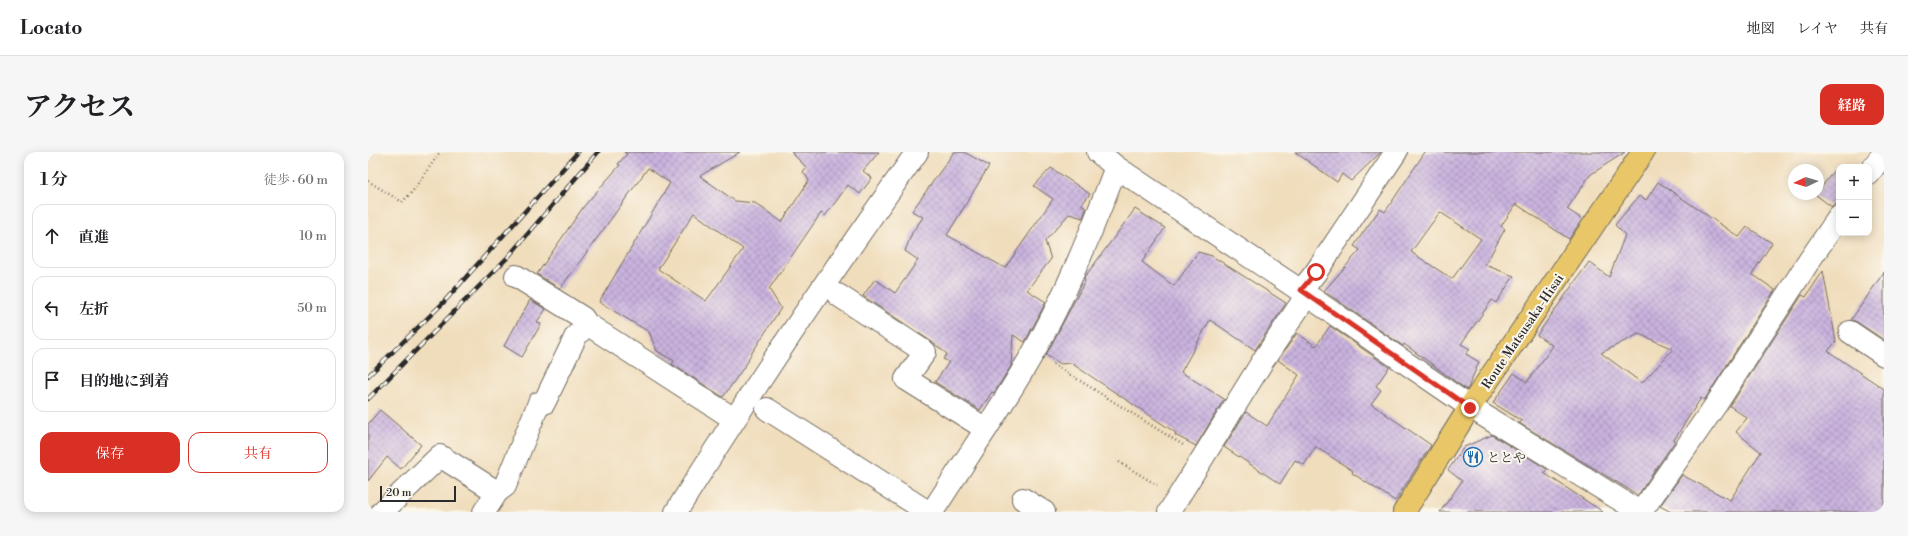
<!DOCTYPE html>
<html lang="ja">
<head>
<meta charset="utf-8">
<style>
  body { margin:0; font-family:"Libre Bodoni","Noto Serif JP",serif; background:#f6f6f6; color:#202124 }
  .controls { position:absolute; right:12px; top:12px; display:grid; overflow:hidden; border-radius:8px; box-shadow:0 2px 10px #0003 }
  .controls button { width:36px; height:36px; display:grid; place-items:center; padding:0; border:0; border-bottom:1px solid #e0e0e0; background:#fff; color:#202124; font:20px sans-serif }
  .compass { position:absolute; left:1420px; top:12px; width:36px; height:36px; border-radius:50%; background:#fff; box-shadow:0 2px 10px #0003; rotate:266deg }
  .scale { position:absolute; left:12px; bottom:10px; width:76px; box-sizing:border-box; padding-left:4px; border:2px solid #2b2b2b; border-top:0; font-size:11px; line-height:14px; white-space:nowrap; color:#2b2b2b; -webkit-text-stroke:3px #fbf7ec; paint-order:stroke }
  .stop { position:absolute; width:12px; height:12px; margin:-9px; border:3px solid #d93025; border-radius:50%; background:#fff }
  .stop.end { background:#d93025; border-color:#fff; box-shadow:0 1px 4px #0008 }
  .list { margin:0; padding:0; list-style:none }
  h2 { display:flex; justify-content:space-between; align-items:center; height:52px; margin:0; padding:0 16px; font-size:17px }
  h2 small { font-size:13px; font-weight:400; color:#757577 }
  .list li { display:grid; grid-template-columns:26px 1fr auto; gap:12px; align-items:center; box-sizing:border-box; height:64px; margin:0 8px 8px; padding:0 8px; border:1px solid #e0e0e0; border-radius:12px }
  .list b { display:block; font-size:15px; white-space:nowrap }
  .list em { font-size:13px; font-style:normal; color:#757577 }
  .actions { display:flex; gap:8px; padding:12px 16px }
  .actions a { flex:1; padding:9px 0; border:1px solid #d93025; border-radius:12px; text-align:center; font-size:14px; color:#d93025 }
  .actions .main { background:#d93025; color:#fff }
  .icon { flex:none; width:22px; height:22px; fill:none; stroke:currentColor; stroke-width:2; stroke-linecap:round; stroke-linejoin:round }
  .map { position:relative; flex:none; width:1516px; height:360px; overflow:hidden; border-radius:12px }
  header { display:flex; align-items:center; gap:24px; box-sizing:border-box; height:56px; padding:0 20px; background:#fff; border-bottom:1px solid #e0e0e0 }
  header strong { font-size:19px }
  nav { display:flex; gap:22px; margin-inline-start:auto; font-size:14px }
  .intro { display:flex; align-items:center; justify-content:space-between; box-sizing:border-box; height:96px; padding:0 24px }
  h1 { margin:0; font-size:28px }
  .button { padding:10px 18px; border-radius:12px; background:#d93025; color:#fff; font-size:14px; font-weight:700 }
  main { display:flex; gap:24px; padding:0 24px }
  aside { flex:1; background:#fff; border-radius:12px; box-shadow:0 2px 10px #0003 }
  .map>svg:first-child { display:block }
  .building { fill:url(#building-cross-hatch); fill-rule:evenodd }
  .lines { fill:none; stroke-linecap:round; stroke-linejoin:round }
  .minor-casing { stroke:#70695e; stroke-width:24 }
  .major-casing { stroke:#70695e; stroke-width:24 }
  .path { stroke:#70695e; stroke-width:2.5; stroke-dasharray:1 3; stroke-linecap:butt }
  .minor { stroke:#fff; stroke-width:22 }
  .major { stroke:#e9c769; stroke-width:22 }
  .rail-casing { stroke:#2b2b2b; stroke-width:4.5 }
  .rail { stroke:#fbf7ec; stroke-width:3; stroke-dasharray:9; stroke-linecap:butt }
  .route { stroke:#d93025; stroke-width:5 }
  .labels { text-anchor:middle; stroke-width:4; stroke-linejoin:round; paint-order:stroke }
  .street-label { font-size:13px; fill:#2b2b2b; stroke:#fbf7ec }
  .poi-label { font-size:13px; fill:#2b2b2b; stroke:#fbf7ec; text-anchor:start }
</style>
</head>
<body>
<header>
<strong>Locato</strong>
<nav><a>地図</a><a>レイヤ</a><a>共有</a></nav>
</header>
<div class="intro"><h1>アクセス</h1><a class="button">経路</a></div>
<main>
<aside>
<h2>1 分<small>徒歩 · 60 m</small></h2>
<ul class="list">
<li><svg class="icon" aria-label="ahead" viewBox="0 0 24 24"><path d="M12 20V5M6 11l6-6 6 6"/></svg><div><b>直進</b></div><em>10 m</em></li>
<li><svg class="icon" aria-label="left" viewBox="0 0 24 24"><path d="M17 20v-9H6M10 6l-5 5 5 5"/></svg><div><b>左折</b></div><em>50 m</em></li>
<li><svg class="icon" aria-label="arrive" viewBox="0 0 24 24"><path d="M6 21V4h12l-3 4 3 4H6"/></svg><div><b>目的地に到着</b></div></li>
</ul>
<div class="actions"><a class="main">保存</a><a>共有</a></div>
</aside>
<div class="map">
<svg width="1516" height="360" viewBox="0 0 1516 360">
  <defs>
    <pattern id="building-cross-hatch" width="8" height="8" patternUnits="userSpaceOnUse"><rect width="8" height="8" fill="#cab4df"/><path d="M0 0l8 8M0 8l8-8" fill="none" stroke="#a493b5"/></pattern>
  </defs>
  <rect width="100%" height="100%" fill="#fbf7ec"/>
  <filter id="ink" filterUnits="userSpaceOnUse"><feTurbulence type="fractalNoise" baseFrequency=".025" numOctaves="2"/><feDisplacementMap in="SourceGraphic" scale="8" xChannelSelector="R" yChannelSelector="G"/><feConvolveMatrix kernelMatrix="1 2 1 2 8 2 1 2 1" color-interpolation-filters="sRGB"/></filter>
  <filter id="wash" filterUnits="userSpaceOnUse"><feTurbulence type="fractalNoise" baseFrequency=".012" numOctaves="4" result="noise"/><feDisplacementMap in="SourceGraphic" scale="16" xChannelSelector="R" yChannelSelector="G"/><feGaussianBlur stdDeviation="0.9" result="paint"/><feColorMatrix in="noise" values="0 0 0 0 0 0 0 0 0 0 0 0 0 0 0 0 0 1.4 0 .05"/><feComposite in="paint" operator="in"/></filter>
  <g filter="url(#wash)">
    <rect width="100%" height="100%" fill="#f0ddbc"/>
    <g id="blocks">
      <g class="building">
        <path d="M256 0H372L332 24 367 49 387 51 414 70 441 28 435 20 438 15 423 0H511L495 19 504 26 492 42 480 33 457 64 453 61 401 137 413 156 380 207 381 208 355 245 304 212 306 209 289 199 281 180 231 150 302 31 280 16 192 137 169 122 216 54 252 13 250 12 259 2ZM326 61 375 97 338 149 290 117Z"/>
        <path d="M586 0H596L621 14 579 83 637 116 685 47 666 34 683 16 722 42 714 52 718 57 715 66 701 62 677 89 683 107 659 138 678 150 657 190 645 183 643 214 626 241 624 240 612 258 567 230 581 210 575 207 579 202 564 190 495 144 507 127 527 141 550 108 537 99 544 81 555 65 544 59Z"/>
        <path d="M927 0H1013L983 29 974 22 969 30Z"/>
        <path d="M1057 0H1257L1222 23 1199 57 1214 67 1201 87 1148 52 1133 74 1137 77 1117 113 1146 124 1128 151 1124 148 1093 192 1102 197 1098 202 1111 210 1099 238 1036 192 1035 194 956 139 992 98 986 94 994 82 1012 57 1017 60ZM1072 60 1113 87 1084 127 1043 100Z"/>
        <path d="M1469 14 1471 15V50L1464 55 1448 43Z"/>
        <path d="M1290 30 1371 85 1379 75 1404 91 1384 122 1407 138 1339 244 1336 248 1333 246 1306 288 1307 289 1270 343 1151 271 1154 269 1125 251 1146 221 1159 230 1185 194 1169 183 1221 110 1241 125 1257 83 1247 73 1271 44 1278 48ZM1271 182 1305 197 1274 231 1233 201Z"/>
        <path d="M767 57 797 76 774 110 806 134 830 100 844 104 918 151 887 198 842 168 813 220 856 247 828 294 807 283 808 281 703 211 693 212 678 203 717 129 716 126Z"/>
        <path d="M1455 119 1468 189 1460 199 1516 237V360H1303L1292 354 1314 323 1362 348 1393 300 1368 280 1379 266 1362 254 1434 143 1438 145Z"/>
        <path d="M1516 120V188L1489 170 1483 168Z"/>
        <path d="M162 148 178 157 169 170 173 172 154 205 136 194Z"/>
        <path d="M962 174 1021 215 1008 234 1013 238 1003 252 1063 293 1027 349 984 321 985 319 948 295 936 313 927 308 912 332 856 295 878 260 899 274 931 223 910 208 929 181 948 194Z"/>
        <path d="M12 258 53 293 33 317 19 305 0 329V272Z"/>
        <path d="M1124 283 1179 317 1176 321 1235 360H1072L1094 329 1080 318 1096 295Z"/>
      </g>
    </g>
  </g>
  <g filter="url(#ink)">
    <use href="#blocks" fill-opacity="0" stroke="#70695e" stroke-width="1"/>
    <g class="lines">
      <defs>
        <g id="minor">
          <path d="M730 0 748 15 933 139 1102 255 1272 360"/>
          <path d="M1501 22 1516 0"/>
          <path d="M148 124 215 166 219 172 366 267"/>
          <path d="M933 139 948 120 1028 0"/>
          <path d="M470 143 557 200 538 227 618 277"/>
          <path d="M1482 180 1516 203"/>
          <path d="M399 257 560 360"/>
          <path d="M655 347 676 360"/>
          <path d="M14 360 72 304 129 340"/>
          <path d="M116 360 129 340 137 334 171 251H176L208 184 219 172"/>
          <path d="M308 360C384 237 465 118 549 0"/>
          <path d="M564 360C598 307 634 255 665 201 699 141 724 78 748 15"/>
          <path d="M801 360 896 207 939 143"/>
          <path d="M1273 360 1349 251 1441 109 1471 65"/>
        </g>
        <path id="major" d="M1036 360 1102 255 1275 0"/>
      </defs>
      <use href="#minor" class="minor-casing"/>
      <use href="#major" class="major-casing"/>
      <g class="path">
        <path d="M0 29 34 50 44 40 72 0"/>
        <path d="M685 212 815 293"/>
        <path d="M751 310 789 333"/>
      </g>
      <use href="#minor" class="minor"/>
      <use href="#major" class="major"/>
      <defs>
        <g id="rail">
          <path d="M0 224 74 152 210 0"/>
          <path d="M0 247 140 105 230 0"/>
        </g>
      </defs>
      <use href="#rail" class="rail-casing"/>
      <use href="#rail" class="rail"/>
    </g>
  </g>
  <g class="lines" filter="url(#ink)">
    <path class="route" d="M948 120 933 138 1102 256"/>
  </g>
  <defs>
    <symbol id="restaurant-ring" viewBox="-11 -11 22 22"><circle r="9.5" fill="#fbf7ec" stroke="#1f6fb2" stroke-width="1.5"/><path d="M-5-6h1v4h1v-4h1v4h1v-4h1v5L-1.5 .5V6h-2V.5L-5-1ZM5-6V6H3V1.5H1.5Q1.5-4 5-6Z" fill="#1f6fb2"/></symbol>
  </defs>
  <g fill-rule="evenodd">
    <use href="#restaurant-ring" x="1094" y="294" width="22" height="22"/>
  </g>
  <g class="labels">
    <g class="street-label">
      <text transform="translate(1154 179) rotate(-56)" y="5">Route Matsusaka-Hisai</text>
    </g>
    <g class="poi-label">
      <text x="1119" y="310">ととや</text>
    </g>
  </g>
</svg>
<div class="controls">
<button>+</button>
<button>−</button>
</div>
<svg class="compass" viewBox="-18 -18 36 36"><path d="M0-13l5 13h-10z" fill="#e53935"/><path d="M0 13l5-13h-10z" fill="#757577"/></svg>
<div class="scale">20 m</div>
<div class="stop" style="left:948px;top:120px"></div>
<div class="stop end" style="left:1102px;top:256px"></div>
</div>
</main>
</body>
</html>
